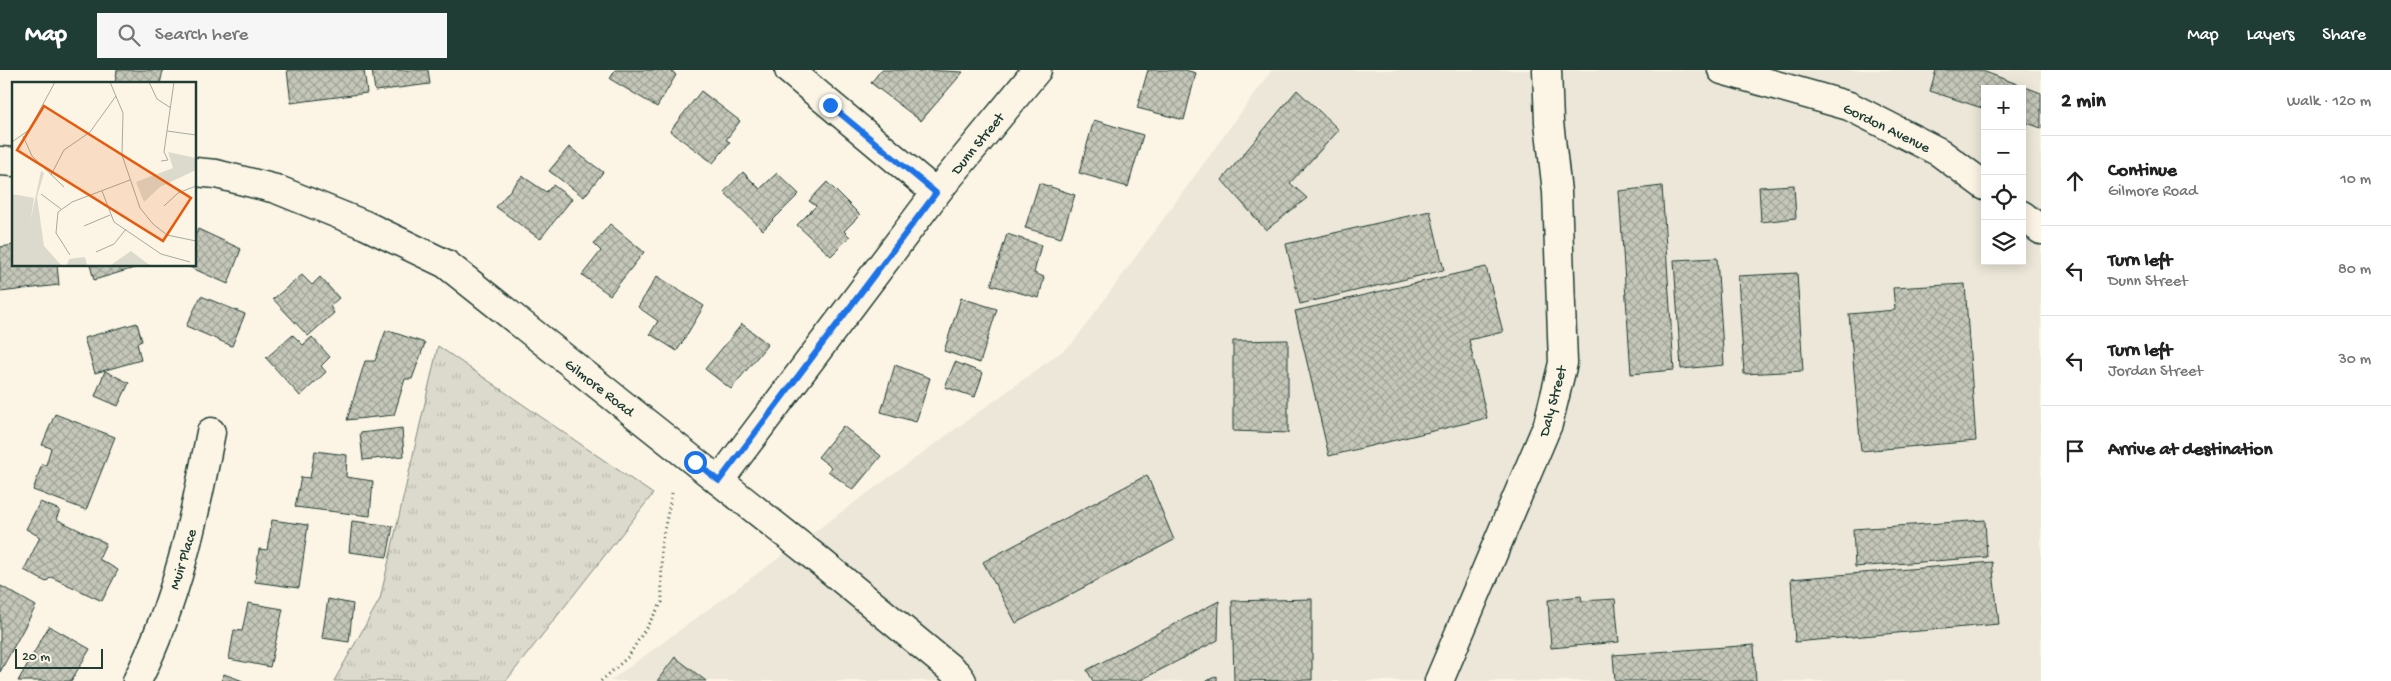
<!DOCTYPE html>
<html lang="en">
<head>
<meta charset="utf-8">
<style>
  body { margin:0; font-family:"Gochi Hand",sans-serif; background:#f6f6f6; color:#222 }
  .controls { position:absolute; right:15px; top:15px; display:grid; overflow:hidden; border-radius:0px; box-shadow:0 2px 12px #0003 }
  .controls button { width:45px; height:45px; display:grid; place-items:center; padding:0; border:0; border-bottom:1px solid #e0e0e0; background:#fff; color:#222; font:25px sans-serif }
  .scale { position:absolute; left:15px; bottom:12px; width:88px; box-sizing:border-box; padding-left:5px; border:2px solid #1f3d34; border-top:0; font-size:14px; line-height:18px; white-space:nowrap; color:#1f3d34; -webkit-text-stroke:4px #fcf5e5; paint-order:stroke }
  .stop { position:absolute; width:15px; height:15px; margin:-11px; border:4px solid #1a73e8; border-radius:50%; background:#fff }
  .stop.end { background:#1a73e8; border-color:#fff; box-shadow:0 1px 5px #0008 }
  .list { margin:0; padding:0; list-style:none }
  h2 { display:flex; justify-content:space-between; align-items:center; height:65px; margin:0; padding:0 20px; font-size:21px }
  h2 small { font-size:16px; font-weight:400; color:#767676 }
  .list li { display:grid; grid-template-columns:32px 1fr auto; gap:15px; align-items:center; box-sizing:border-box; height:90px; padding:0 20px; border-top:1px solid #e0e0e0 }
  .list b { display:block; font-size:19px; white-space:nowrap }
  .list p { margin:0; font-size:16px; white-space:nowrap; color:#767676 }
  .list em { font-size:16px; font-style:normal; color:#767676 }
  .icon { flex:none; width:28px; height:28px; fill:none; stroke:currentColor; stroke-width:2; stroke-linecap:round; stroke-linejoin:round }
  .map { position:relative; flex:none; width:2041px; height:611px; overflow:hidden }
  header { display:flex; align-items:center; gap:30px; box-sizing:border-box; height:70px; padding:0 25px; background:#1f3d34; color:#fff }
  header strong { font-size:24px }
  nav { display:flex; gap:28px; margin-inline-start:auto; font-size:18px }
  .search { width:350px; height:45px; background:#f6f6f6; display:flex; align-items:center; gap:12px; box-sizing:border-box; padding:0 18px; border-radius:0px; color:#767676; font-size:19px }
  main { display:flex }
  aside { flex:1; background:#fff }
  .map>svg:first-child { display:block }
  .built { fill:#ece7d8; fill-rule:evenodd }
  .park { fill:url(#park-tufts); stroke:#7e8c80 }
  .building { fill:url(#building-cross-hatch); stroke:#1f3d34 }
  .lines { fill:none; stroke-linecap:round; stroke-linejoin:round }
  .minor-casing { stroke:#1f3d34; stroke-width:31 }
  .path { stroke:#1f3d34; stroke-width:3; stroke-dasharray:1 4; stroke-linecap:butt }
  .minor { stroke:#fcf5e5; stroke-width:28 }
  .route { stroke:#1a73e8; stroke-width:6 }
  .labels { text-anchor:middle; stroke-width:4; stroke-linejoin:round; paint-order:stroke }
  .street-label { font-size:15px; fill:#1f3d34; stroke:#fcf5e5 }
  .inset-road { fill:none; stroke:#a4ab9e; stroke-width:1 }
  .view { fill:#e8590c; fill-opacity:0.15; stroke:#e8590c; stroke-width:2.5 }
  .inset-edge { fill:none; stroke:#1f3d34; stroke-width:2.5 }
</style>
</head>
<body>
<header>
<strong>Map</strong>
<div class="search"><svg class="icon" aria-label="search" viewBox="0 0 24 24"><circle cx="10" cy="10" r="6"/><path d="M15 15l6 6"/></svg>Search here</div>
<nav><a>Map</a><a>Layers</a><a>Share</a></nav>
</header>
<main>
<div class="map">
<svg width="2041" height="611" viewBox="0 0 2041 611">
  <defs>
    <pattern id="park-tufts" width="24" height="20" patternUnits="userSpaceOnUse" patternTransform="scale(1.25)"><rect width="24" height="20" fill="#dcdacc"/><path d="M3 7l-1-3M5 7V3M7 7l1-3M15 17l-1-3M17 17v-4M19 17l1-3" fill="none" stroke="#bcbcb0"/></pattern>
    <pattern id="building-cross-hatch" width="8" height="8" patternUnits="userSpaceOnUse" patternTransform="scale(1.25)"><rect width="8" height="8" fill="#c5c7b9"/><path d="M0 0l8 8M0 8l8-8" fill="none" stroke="#9fa397"/></pattern>
  </defs>
  <rect width="100%" height="100%" fill="#fcf5e5"/>
  <filter id="ink" filterUnits="userSpaceOnUse"><feTurbulence type="fractalNoise" baseFrequency=".02" numOctaves="2"/><feDisplacementMap in="SourceGraphic" scale="10" xChannelSelector="R" yChannelSelector="G"/><feConvolveMatrix kernelMatrix="1 2 1 2 8 2 1 2 1" color-interpolation-filters="sRGB"/></filter>
  <g filter="url(#ink)">
    <path class="built" d="M1272 0H2041V611H610L1072 274ZM1985 19H2022V191H1985Z"/>
    <path class="park" d="M438 276 653 424 506 611H334L380 529Z"/>
    <g class="building">
      <path d="M117 0H163L160 14H115Z"/>
      <path d="M287 0H364L367 23 291 33Z"/>
      <path d="M372 0H428L430 14 375 21Z"/>
      <path d="M615 0H671L676 5 657 37 610 9Z"/>
      <path d="M881 0H916L920 3 923 0 963 2 921 51 871 13Z"/>
      <path d="M1148 0H1185L1196 3 1184 50 1137 38Z"/>
      <path d="M1936 0H1980L2041 23V58L2022 51V19H1985V39L1930 21Z"/>
      <path d="M1297 20 1339 60 1290 113 1307 128 1266 160 1222 110Z"/>
      <path d="M701 21 740 51 726 70 730 72 713 93 670 61Z"/>
      <path d="M1094 50 1143 65 1128 117 1079 103Z"/>
      <path d="M569 77 603 102 584 127 549 101Z"/>
      <path d="M743 102 760 119 777 103 799 124 763 160 724 122Z"/>
      <path d="M522 106 546 122 553 115 572 129 540 169 496 137Z"/>
      <path d="M827 112 860 145 844 161 850 167 831 186 797 155 816 136 809 131Z"/>
      <path d="M1039 113 1075 125 1061 168 1025 158Z"/>
      <path d="M1794 115 1796 148 1761 152 1759 117Z"/>
      <path d="M1662 116 1674 300 1631 304 1619 121Z"/>
      <path d="M1430 141 1444 200 1300 234 1286 174Z"/>
      <path d="M610 154 644 182 610 225 582 205 601 181 594 174Z"/>
      <path d="M198 159 241 179 228 214 185 195H195V166Z"/>
      <path d="M1007 164 1041 175 1034 203 1044 207 1039 228 991 215Z"/>
      <path d="M14 175V195H57L59 215 0 222V177Z"/>
      <path d="M1717 188 1724 295 1681 299 1674 190Z"/>
      <path d="M90 195H141V196L94 210Z"/>
      <path d="M1486 197 1503 262 1469 270 1487 348 1329 386 1295 241Z"/>
      <path d="M1797 203 1803 301 1744 304 1738 206Z"/>
      <path d="M302 205 312 215 320 207 339 228 330 236 334 243 308 266 273 229Z"/>
      <path d="M657 206 704 236 677 281 650 264 658 251 638 237Z"/>
      <path d="M1965 214 1976 371 1861 381 1849 244 1895 240 1893 218Z"/>
      <path d="M201 226 245 244 232 276 186 256Z"/>
      <path d="M961 228 997 239 980 293 944 281Z"/>
      <path d="M137 253 142 271 137 273 141 290 95 303 84 268Z"/>
      <path d="M742 254 768 274 731 319 705 299Z"/>
      <path d="M386 260 425 273 412 309H405L394 345 347 350 365 291H375Z"/>
      <path d="M293 265 303 275 312 267 330 287 321 296 326 302 300 326 266 288Z"/>
      <path d="M1288 270V363L1233 361V271Z"/>
      <path d="M955 292 983 303 975 327 945 317Z"/>
      <path d="M895 295 930 308 916 352 881 342Z"/>
      <path d="M105 301 129 313 118 336 95 326Z"/>
      <path d="M55 344 115 367 86 440 33 420 42 394 46 395 51 378 42 375Z"/>
      <path d="M843 356 881 386 853 420 828 401 831 397 818 387Z"/>
      <path d="M402 358 404 386 363 390 360 363Z"/>
      <path d="M315 381 347 385 346 407 373 411 370 446 295 437 301 407 310 408Z"/>
      <path d="M1147 405 1174 470 1016 553 983 492Z"/>
      <path d="M40 432 60 440 56 449 106 473 99 489 118 500 102 531 51 507 46 512 24 500 40 467 26 459Z"/>
      <path d="M272 450 308 455 299 518 255 512 259 479 267 480Z"/>
      <path d="M1985 450 1987 487 1855 497 1853 459Z"/>
      <path d="M352 451 393 456 387 487 349 482Z"/>
      <path d="M1992 492 1999 554 1795 572 1791 509Z"/>
      <path d="M1 516 36 536 0 602V518Z"/>
      <path d="M1581 526 1582 531 1615 529 1619 572 1551 578 1548 530Z"/>
      <path d="M328 529 353 534 349 572 322 568Z"/>
      <path d="M1312 529V610L1234 611 1232 531Z"/>
      <path d="M1219 531 1218 570 1139 611H1093L1087 600Z"/>
      <path d="M248 533 283 539 270 597 229 589 234 560 242 561Z"/>
      <path d="M49 556 90 579 71 611H18Z"/>
      <path d="M1754 575 1756 611H1615L1613 585Z"/>
      <path d="M675 587 706 611H657Z"/>
      <path d="M224 604 243 611H221Z"/>
      <path d="M1217 606V611H1206Z"/>
    </g>
    <g class="lines">
      <defs>
        <g id="minor">
          <path d="M789 0 936 123"/>
          <path d="M1722 0 1849 36 1939 82 1985 116"/>
          <path d="M0 91 14 92"/>
          <path d="M195 102 216 104 276 119 365 155 446 194 816 488 957 604 962 611"/>
          <path d="M2022 145 2041 160"/>
          <path d="M719 411 936 123 1037 0"/>
          <path d="M137 611C176 534 195 446 211 362"/>
          <path d="M1439 611 1548 354 1563 293 1557 122 1549 52 1547 0"/>
        </g>
      </defs>
      <use href="#minor" class="minor-casing"/>
      <path class="path" d="M601 611 628 587 662 532 661 475 672 423"/>
      <use href="#minor" class="minor"/>
    </g>
  </g>
  <g class="lines" filter="url(#ink)">
    <path class="route" d="M695 392 719 411 936 123 830 35"/>
  </g>
  <g class="labels">
    <g class="street-label">
      <text transform="translate(1887 57) rotate(26)" y="5">Gordon Avenue</text>
      <text transform="translate(977 73) rotate(-51)" y="5">Dunn Street</text>
      <text transform="translate(600 317) rotate(38)" y="5">Gilmore Road</text>
      <text transform="translate(1552 331) rotate(-75)" y="5">Daly Street</text>
      <text transform="translate(182 489) rotate(-73)" y="5">Muir Place</text>
    </g>
  </g>
  <g transform="translate(12 12)">
    <rect width="184" height="184" fill="#fcf5e5"/>
    <path d="M0 112 22 116 12 183H0Z" fill="#dcdacc"/>
    <path d="M156 70 184 76V88L148 105 132 120 124 100 161 86ZM29 89 32 91 25 115 32 164 49 183H9ZM119 169 136 182 140 183H99ZM73 175 75 183H55L57 177Z" fill="#dcdacc"/>
    <path class="inset-road" d="M98 0 111 31 110 73 128 126 141 142 155 153 184 159M137 0 145 17 159 26M155 49 184 53M11 54 20 74 52 105M0 60 17 48 43 0M149 79 156 78 152 70 162 0M39 93 52 68 78 50 104 14M90 109 102 140 149 172 178 180M29 112 49 127M152 124 166 111 184 104M72 144 98 133M84 170 102 162 114 147M58 173 44 151 46 130 60 120 118 98"/>
    <path class="view" d="M32 24 179 116 151 159 5 68Z"/>
    <rect width="184" height="184" class="inset-edge"/>
  </g>
</svg>
<div class="controls">
<button>+</button>
<button>−</button>
<button><svg class="icon" aria-label="locate" viewBox="0 0 24 24"><circle cx="12" cy="12" r="6"/><path d="M12 2v4M12 18v4M2 12h4M18 12h4"/></svg></button>
<button><svg class="icon" aria-label="layers" viewBox="0 0 24 24"><path d="M12 4l9 5-9 5-9-5zM3 14l9 5 9-5"/></svg></button>
</div>
<div class="scale">20 m</div>
<div class="stop" style="left:695px;top:392px"></div>
<div class="stop end" style="left:830px;top:35px"></div>
</div>
<aside>
<h2>2 min<small>Walk · 120 m</small></h2>
<ul class="list">
<li><svg class="icon" aria-label="ahead" viewBox="0 0 24 24"><path d="M12 20V5M6 11l6-6 6 6"/></svg><div><b>Continue</b><p>Gilmore Road</p></div><em>10 m</em></li>
<li><svg class="icon" aria-label="left" viewBox="0 0 24 24"><path d="M17 20v-9H6M10 6l-5 5 5 5"/></svg><div><b>Turn left</b><p>Dunn Street</p></div><em>80 m</em></li>
<li><svg class="icon" aria-label="left" viewBox="0 0 24 24"><path d="M17 20v-9H6M10 6l-5 5 5 5"/></svg><div><b>Turn left</b><p>Jordan Street</p></div><em>30 m</em></li>
<li><svg class="icon" aria-label="arrive" viewBox="0 0 24 24"><path d="M6 21V4h12l-3 4 3 4H6"/></svg><div><b>Arrive at destination</b></div></li>
</ul>
</aside>
</main>
</body>
</html>
